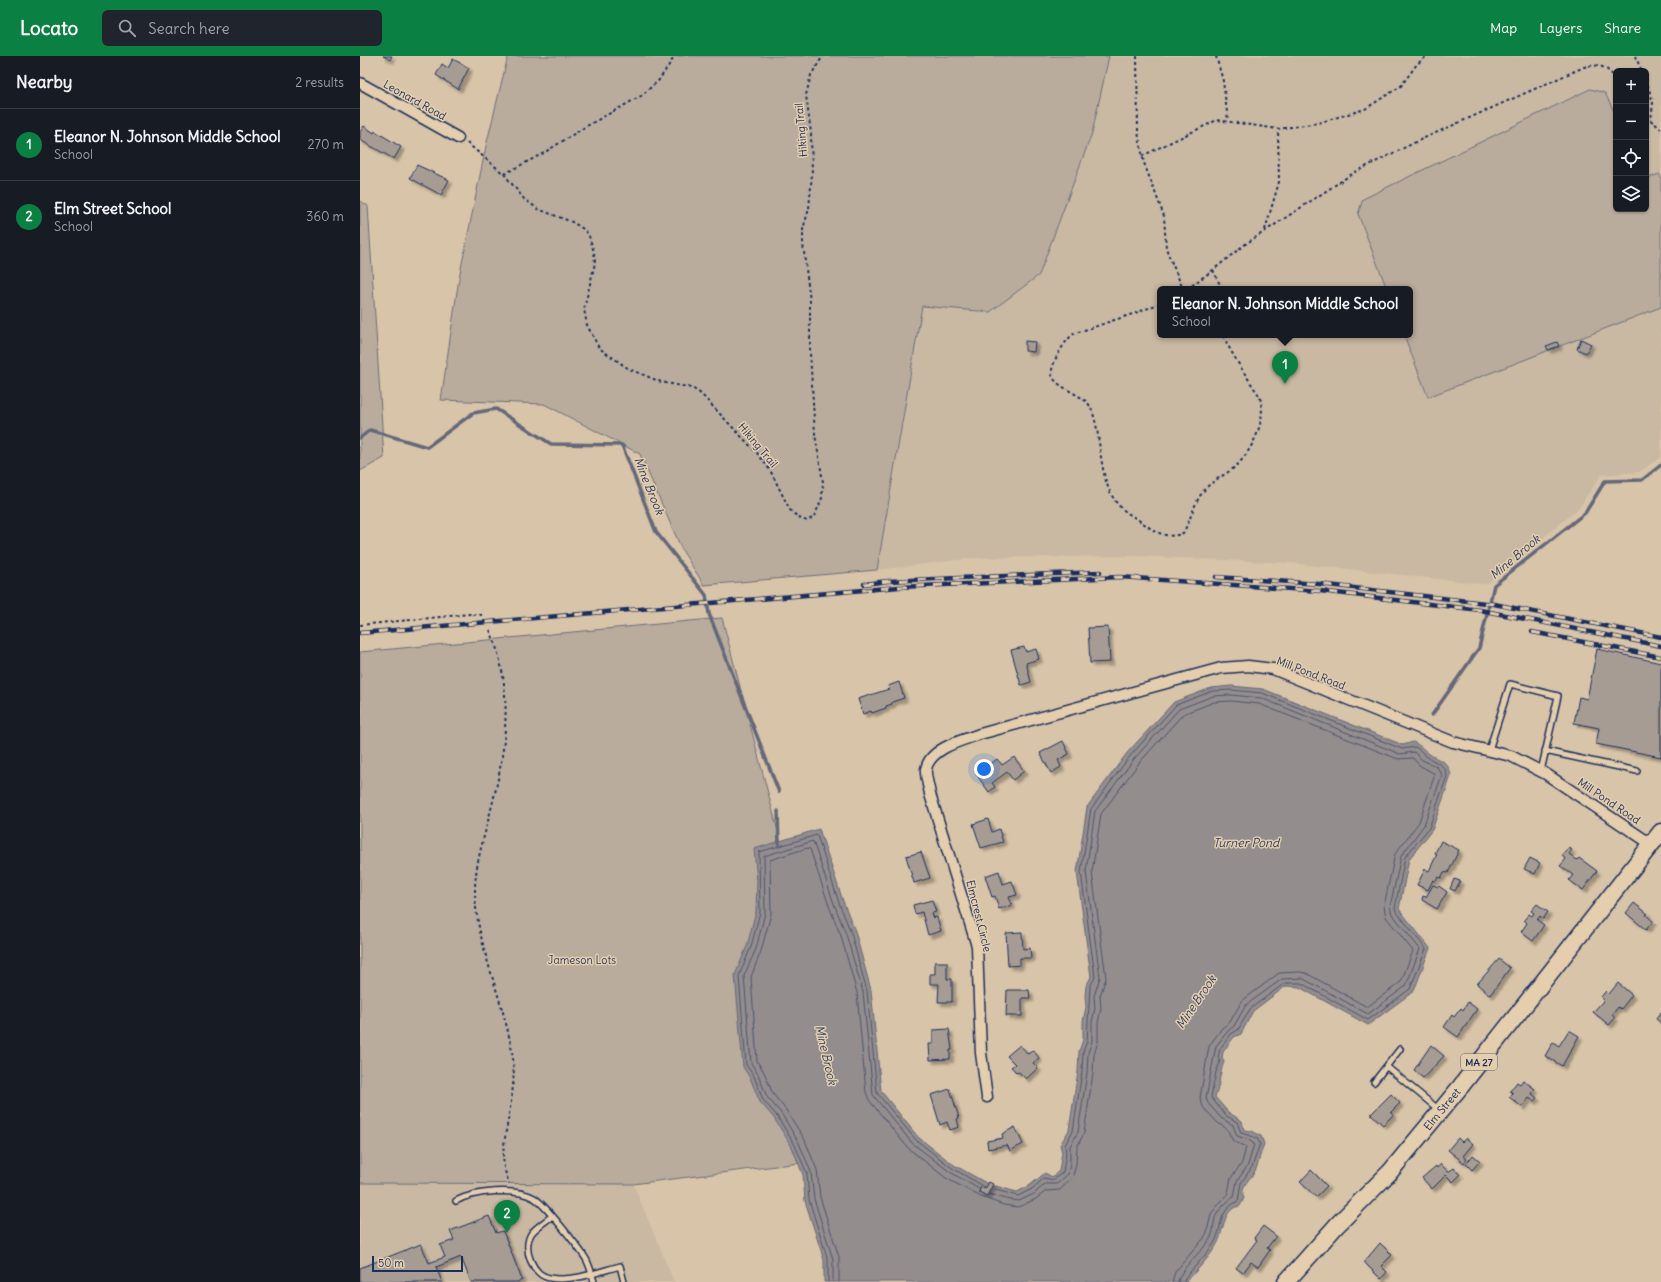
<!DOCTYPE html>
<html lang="en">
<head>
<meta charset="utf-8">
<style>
  body { margin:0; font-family:Delius,sans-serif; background:#20242c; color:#f1f3f6 }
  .controls { position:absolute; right:12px; top:12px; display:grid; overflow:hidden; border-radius:6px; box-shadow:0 1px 3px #0004 }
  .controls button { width:36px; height:36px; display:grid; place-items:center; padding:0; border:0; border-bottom:1px solid #363941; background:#171b24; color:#f1f3f6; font:20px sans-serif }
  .scale { position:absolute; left:12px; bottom:10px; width:91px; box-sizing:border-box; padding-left:4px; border:2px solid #1b2f5e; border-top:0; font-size:11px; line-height:14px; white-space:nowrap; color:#1b2f5e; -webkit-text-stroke:3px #e4cead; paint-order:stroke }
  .you { position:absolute; left:624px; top:713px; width:14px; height:14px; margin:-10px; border:3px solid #fff; border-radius:50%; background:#1a73e8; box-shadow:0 0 0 6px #1a73e833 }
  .badge { display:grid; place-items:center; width:26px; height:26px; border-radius:50%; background:#0b8043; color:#fff; font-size:13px; font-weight:700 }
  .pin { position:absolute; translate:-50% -33px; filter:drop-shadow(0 1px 2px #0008) }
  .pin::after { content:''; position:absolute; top:21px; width:14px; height:12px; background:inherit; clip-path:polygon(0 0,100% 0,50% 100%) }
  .popup { position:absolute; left:797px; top:230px; width:256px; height:52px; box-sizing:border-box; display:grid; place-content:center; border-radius:6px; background:#171b24; filter:drop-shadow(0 1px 3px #0005); font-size:13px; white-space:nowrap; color:#9ea1a6 }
  .popup b { font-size:15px; color:#f1f3f6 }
  .popup::after { content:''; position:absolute; left:50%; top:100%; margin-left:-8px; border:8px solid transparent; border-top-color:#171b24 }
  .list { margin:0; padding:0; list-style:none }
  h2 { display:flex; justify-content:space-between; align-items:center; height:52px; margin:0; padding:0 16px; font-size:17px }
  h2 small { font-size:13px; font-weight:400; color:#9ea1a6 }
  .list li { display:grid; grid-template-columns:26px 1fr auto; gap:12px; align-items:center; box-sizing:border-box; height:72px; padding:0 16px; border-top:1px solid #363941 }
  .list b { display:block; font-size:15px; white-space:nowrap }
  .list p { margin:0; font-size:13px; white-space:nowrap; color:#9ea1a6 }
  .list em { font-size:13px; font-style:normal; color:#9ea1a6 }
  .icon { flex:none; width:22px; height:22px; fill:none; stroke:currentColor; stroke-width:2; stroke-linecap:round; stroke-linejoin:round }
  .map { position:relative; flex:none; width:1301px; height:1226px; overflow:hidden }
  header { display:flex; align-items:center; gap:24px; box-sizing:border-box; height:56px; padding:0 20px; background:#0b8043; color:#fff }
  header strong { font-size:19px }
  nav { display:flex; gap:22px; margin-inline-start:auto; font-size:14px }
  .search { width:280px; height:36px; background:#20242c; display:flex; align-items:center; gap:10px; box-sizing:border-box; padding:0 14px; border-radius:6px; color:#9ea1a6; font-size:15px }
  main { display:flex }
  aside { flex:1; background:#171b24 }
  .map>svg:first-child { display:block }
  .built { fill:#c9b8a2; fill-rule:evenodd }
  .green { fill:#b9ac9c; stroke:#6a6e7d }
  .water { fill:#938d8d; stroke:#63677a }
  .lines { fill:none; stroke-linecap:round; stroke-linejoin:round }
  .shore { stroke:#4b5571; stroke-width:1 }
  .stream { stroke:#63677a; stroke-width:3.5 }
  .building { fill:#a69c94; stroke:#1b2f5e; filter:url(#shadow) }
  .service-casing { stroke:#1b2f5e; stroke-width:8 }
  .minor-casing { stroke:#1b2f5e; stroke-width:13 }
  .primary-casing { stroke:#1b2f5e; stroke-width:19 }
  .path { stroke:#1b2f5e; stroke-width:2; stroke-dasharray:3 3; stroke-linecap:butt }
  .service { stroke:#e4cead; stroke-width:5 }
  .minor { stroke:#e4cead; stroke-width:10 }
  .primary { stroke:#e4cead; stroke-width:16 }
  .rail-casing { stroke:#1b2f5e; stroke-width:4.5 }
  .rail { stroke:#e4cead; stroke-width:3; stroke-dasharray:9; stroke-linecap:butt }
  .labels { text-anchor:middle; stroke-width:3; stroke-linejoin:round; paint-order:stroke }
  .shield { fill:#e4cead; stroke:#575f76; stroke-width:1 }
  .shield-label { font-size:10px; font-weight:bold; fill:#1b2f5e }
  .street-label { font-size:11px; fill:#1b2f5e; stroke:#e4cead }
  .park-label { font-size:11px; fill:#2b3c64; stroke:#e4cead }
  .water-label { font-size:12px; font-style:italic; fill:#2d3d65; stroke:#e4cead }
</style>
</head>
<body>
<header>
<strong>Locato</strong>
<div class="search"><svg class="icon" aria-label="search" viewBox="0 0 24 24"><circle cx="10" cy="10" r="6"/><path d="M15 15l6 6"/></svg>Search here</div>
<nav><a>Map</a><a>Layers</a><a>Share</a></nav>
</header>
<main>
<aside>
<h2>Nearby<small>2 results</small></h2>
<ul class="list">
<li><span class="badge">1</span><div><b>Eleanor N. Johnson Middle School</b><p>School</p></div><em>270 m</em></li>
<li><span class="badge">2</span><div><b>Elm Street School</b><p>School</p></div><em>360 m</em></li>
</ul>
</aside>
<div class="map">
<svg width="1301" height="1226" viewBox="0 0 1301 1226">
  <defs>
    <filter id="shadow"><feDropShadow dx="3.5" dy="3.5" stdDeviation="1" flood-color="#0004"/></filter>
  </defs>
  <rect width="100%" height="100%" fill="#d8c4a8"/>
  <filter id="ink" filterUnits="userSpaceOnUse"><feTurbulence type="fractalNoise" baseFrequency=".025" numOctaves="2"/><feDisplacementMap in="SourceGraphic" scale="8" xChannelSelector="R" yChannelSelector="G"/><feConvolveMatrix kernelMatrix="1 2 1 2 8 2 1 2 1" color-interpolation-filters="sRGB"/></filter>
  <g filter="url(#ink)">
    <g class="built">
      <path d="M749 0H1301V401L1279 416 1241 419 1218 453 1126 528 931 507 775 500 612 502 517 514 562 250 630 256 732 77ZM1256 15H1286V153H1256ZM800 233H1050V279H800Z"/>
      <path d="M0 1127 273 1128 314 1226H0Z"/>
    </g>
    <g class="green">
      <path d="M148 0H749L732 77 679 219 630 256 562 250 517 514 344 529 322 494 280 398 184 348 81 344 99 222 126 90Z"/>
      <path d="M1230 33 1245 37 1256 60V153H1286V123L1299 118 1301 121V251L1068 341 1044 279H1050V233H1027L998 158 1003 143Z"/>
      <path d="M0 145 8 150 24 402 0 415Z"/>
      <path d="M362 562 503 1099 273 1128 0 1127V596Z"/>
    </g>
    <path class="water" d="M871 630 903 633 1043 689 1053 686C1060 689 1063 693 1068 697 1080 706 1088 703 1091 720L1072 774 1049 803 1039 853 1070 892 1054 935 1008 969 939 931 926 930 893 955 881 978 874 981 863 996 862 1002 864 1006C859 1018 860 1030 855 1041L868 1056 882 1065 884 1074 892 1075 901 1080 904 1088C900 1097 899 1106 896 1113 892 1123 879 1129 884 1142L880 1150C862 1152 864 1178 856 1190 848 1203 836 1215 826 1226H464V1204L445 1145 443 1119 432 1091 414 1062 400 1046 390 1022 383 1011 375 919 387 890 396 855 397 825 394 793 459 773 483 845 495 875 511 934 521 1035 558 1081 594 1109 628 1128 657 1136 669 1130 685 1117 692 1121 699 1115 702 1096 700 1089 709 1074 718 1015 719 995 723 984V965L726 951 725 940 726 930 731 921 717 816 727 751 767 697 814 646 851 632Z"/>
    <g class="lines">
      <g class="shore">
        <path d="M632 1133 658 1140 672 1133 684 1122 693 1124 703 1116 706 1097 705 1089 713 1075 722 1016 723 996 727 985 730 931 735 921 721 816 731 753 770 700 816 649 852 635 871 634 902 637 1042 693 1055 691C1060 693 1062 697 1066 700 1075 707 1085 707 1087 720L1069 772 1045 801 1035 852 1036 855 1066 893 1050 933 1008 964 941 927H925L890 953 878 974 871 978 860 993 858 1001 860 1006 856 1016 851 1041 865 1059 877 1066 881 1077 897 1082 900 1088 892 1111 881 1127 878 1145C856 1156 864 1172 853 1189 845 1200 834 1211 825 1222L824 1226"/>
        <path d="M629 1138 646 1143 659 1145 674 1138 685 1128H697L708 1118 710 1108V1090L718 1076 727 1017 728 997 732 985V966L735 952 734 940 740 921 726 816 735 755 774 703 819 653 853 640 871 639 901 642 1040 698 1054 696 1062 704 1077 711 1082 719 1064 769 1041 800 1030 851 1032 858 1060 893 1046 930 1008 958 942 922 922 923 886 949 874 970 868 975 856 990 846 1042 848 1047 861 1062 873 1069 877 1080 889 1084 894 1088 888 1109 877 1125 874 1141C867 1145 858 1154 855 1162 853 1170 854 1178 848 1186 841 1196 819 1214 818 1226"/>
        <path d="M468 1226V1204L449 1144 447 1118 435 1089 417 1060 403 1044 394 1020 386 1009 379 920 391 891 400 856 399 796 457 779 479 847 491 877 507 935 517 1037 556 1084 592 1112 625 1131"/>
        <path d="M473 1226V1203L454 1143 451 1116 439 1087 421 1057 407 1041 398 1018 391 1007 384 920 396 893 405 857 404 800 453 785 474 848 486 878 503 936 513 1039 552 1087 590 1116 619 1133"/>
        <path d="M479 1226V1201L460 1141 457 1114 445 1084 426 1054 413 1038 404 1016 397 1005 391 921 401 895 411 858 410 804 447 792 450 793 469 850 481 880 497 937 506 1036 509 1044 548 1092 586 1122 621 1141 644 1149 658 1151 676 1143 686 1135 700 1134 713 1120 716 1108 717 1091 724 1077 733 1017 734 998 738 986V967L741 952 740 940 746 922 732 816 741 758 779 707 823 658 854 646 871 645 899 648 1038 703 1053 702 1059 709 1075 718 1059 766 1035 798 1024 850 1026 861 1053 895 1041 926 1007 951 946 917 940 916 919 917 882 945 870 966 862 972 849 990 840 1042 843 1051 858 1067 867 1073 873 1085 886 1091 882 1107 871 1122 868 1137 851 1158 847 1176 844 1182 815 1216 812 1226"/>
      </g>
      <g class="stream">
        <path d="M0 382 10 374 67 391 113 357 136 353 191 388 262 389 296 476 346 539 349 558 419 736"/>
        <path d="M1072 659 1119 592 1134 529 1225 457 1245 425 1282 424 1301 409"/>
        <path d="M418 755 419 790"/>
      </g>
    </g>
    <g class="building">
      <path d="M23 0H32L30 4Z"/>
      <path d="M93 3 109 12 98 33 76 19 82 8 88 12Z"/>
      <path d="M4 70 14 77 15 75 41 91 34 103 0 84V76Z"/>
      <path d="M57 109 89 124 81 139 50 122Z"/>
      <path d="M1221 283 1231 288 1226 297 1217 293Z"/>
      <path d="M665 285 675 286 674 296 665 295Z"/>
      <path d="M1197 286 1199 290 1188 294 1186 290Z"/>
      <path d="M748 571 750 606 730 607 728 572Z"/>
      <path d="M664 591 666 596 676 593 679 603 666 607 671 626 661 629 651 594Z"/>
      <path d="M1237 593 1301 607V701L1236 688 1239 672 1214 667 1219 641 1227 643Z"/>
      <path d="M539 626 544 642 532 646V648L526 650V652L512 657 511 655 503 658 498 643 529 633 528 630Z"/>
      <path d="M703 685 709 698 698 704 701 711 691 717 680 697Z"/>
      <path d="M654 701 664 715 653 724 647 716 632 727 635 731 629 736 616 718 637 703 642 709Z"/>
      <path d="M628 763 632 776 639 773 643 786 621 792 613 768Z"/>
      <path d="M1081 785 1099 794 1088 817 1084 816 1081 822 1078 821 1076 825 1073 824 1068 834 1057 829 1065 813 1069 815 1077 798 1075 797Z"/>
      <path d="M1208 792 1212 794 1209 798 1217 804 1219 802 1237 815 1223 834 1209 824 1213 819 1200 810 1206 803 1202 800Z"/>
      <path d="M561 796 570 822 554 827 546 800Z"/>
      <path d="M1170 802 1180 807 1175 818 1164 813Z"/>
      <path d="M639 815 643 828 652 825 657 839 649 841 652 849 639 853 635 840 632 841 625 820Z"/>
      <path d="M1094 823 1100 825 1095 835 1090 833Z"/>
      <path d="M1073 829 1078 831 1079 830 1087 836 1077 853 1062 844 1063 840 1066 841Z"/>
      <path d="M572 844 576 856 571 857 573 862 577 861 581 875 568 879 562 856 555 858 553 849Z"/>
      <path d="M1274 847 1288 858 1286 859 1293 865 1286 874 1266 857Z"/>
      <path d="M1177 848 1188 856 1183 863 1180 860 1177 864 1184 869 1173 885 1161 876 1167 867 1164 864 1169 858 1172 860 1174 857 1171 855Z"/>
      <path d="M662 876 663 893 670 892 671 902H660V909L648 910 646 877Z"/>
      <path d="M1139 903 1150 912 1130 939 1117 928Z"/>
      <path d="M575 906H587V923H592V946H578L579 928H570V918H575Z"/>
      <path d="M1258 927 1272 939 1261 953 1258 951 1252 959 1255 962 1249 969 1233 956 1244 944 1241 941 1246 935 1249 938Z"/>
      <path d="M647 934H669L670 942H662V960H646Z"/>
      <path d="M1108 946 1117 953 1098 981 1084 971 1092 959 1094 961 1101 952 1103 954Z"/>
      <path d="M1301 956V967L1296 963Z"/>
      <path d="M589 973 592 994H590V1003L570 1004 569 988H573V974Z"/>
      <path d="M1209 974 1219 980 1202 1010 1185 1000 1193 986 1199 990Z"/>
      <path d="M660 989 668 998 673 994 679 1002 673 1007 678 1012 666 1023 659 1016 657 1017 651 1011 655 1008 647 1000Z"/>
      <path d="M1071 989 1084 1000 1063 1022 1054 1014Z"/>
      <path d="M1163 1024 1175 1033 1172 1038 1177 1042 1174 1045 1169 1042 1162 1051 1149 1041 1153 1037 1150 1035 1157 1026 1160 1028Z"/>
      <path d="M590 1033 599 1062 597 1063 599 1071 590 1074 587 1066 580 1069 571 1039Z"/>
      <path d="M1031 1038 1040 1047 1031 1056 1033 1059 1023 1069 1011 1058Z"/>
      <path d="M655 1071 663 1088 650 1095 647 1089 628 1093 627 1085 643 1082 642 1078Z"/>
      <path d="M1098 1082 1102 1086 1106 1082 1113 1088 1103 1100 1107 1103 1104 1107 1088 1094Z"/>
      <path d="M1113 1099 1120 1105 1112 1114 1106 1108Z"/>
      <path d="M1081 1108 1088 1116 1094 1112 1100 1119 1093 1126 1086 1119 1072 1133 1062 1122 1076 1110 1077 1112Z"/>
      <path d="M951 1114 967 1130 956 1141 940 1126Z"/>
      <path d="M629 1126 633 1128 627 1140 619 1136 621 1131 625 1133Z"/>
      <path d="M129 1160 136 1177 143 1175 162 1224 157 1226H111L101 1201 76 1211 82 1226H0V1212L61 1188 69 1207 85 1201 80 1189 94 1184 90 1175Z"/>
      <path d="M903 1170 916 1180 907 1192 910 1194 898 1211 891 1206 883 1217 876 1212 897 1184 894 1182Z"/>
      <path d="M1020 1187 1032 1199 1021 1210 1027 1216 1021 1223 1004 1206Z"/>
    </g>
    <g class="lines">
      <defs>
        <g id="service">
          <path d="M1129 694 1150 628 1198 640 1181 715"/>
          <path d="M1185 695 1277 715"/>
          <path d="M1027 1011 1078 1053"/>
          <path d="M1014 1026 1040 993"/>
          <path d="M96 1145C114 1135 156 1131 174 1142 183 1146 220 1193 226 1203 230 1210 232 1218 234 1226"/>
          <path d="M192 1160C185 1166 176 1171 171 1178 162 1193 173 1220 190 1222 213 1226 238 1216 260 1210L264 1226"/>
        </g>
        <g id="minor">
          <path d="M0 27 98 82"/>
          <path d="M627 1041 621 997 617 890 570 738C569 731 565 720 566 713 570 692 603 684 620 678L861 612 888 610 913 613 1093 686 1151 700 1186 718 1291 788"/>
        </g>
        <g id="primary">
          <path id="s1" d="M926 1226 977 1169 1030 1116 1101 1030 1301 776"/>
        </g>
      </defs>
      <use href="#service" class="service-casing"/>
      <use href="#minor" class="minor-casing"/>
      <use href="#primary" class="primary-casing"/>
      <g class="path">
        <path d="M777 0 778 76 784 107 804 160 806 192 809 200 823 233"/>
        <path d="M856 0 863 25 868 64"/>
        <path d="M1275 0 1282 15"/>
        <path d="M1286 23 1293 47 1291 64"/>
        <path d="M1286 60 1301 73"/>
        <path d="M107 87 144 118 164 143 178 153 212 166 225 174 229 180 234 196 235 207 224 253 227 269 239 292 269 313 301 326 332 332 341 338 398 398 410 414 430 454 439 462 447 465 454 461 458 452 462 442 463 426 455 378 450 297V245L443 188V173L449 153 452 118 451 77 446 39 451 19 463 0"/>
        <path d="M782 100 857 64 918 73 958 67 1005 53 1041 30 1057 8 1067 0"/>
        <path d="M144 118 182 98 225 71 281 40 299 24 315 0"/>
        <path d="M905 174 919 126 918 73"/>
        <path d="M853 214 862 233"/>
        <path d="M827 233 853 214 884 189 995 116 1062 83 1224 11C1239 7 1248 11 1256 24"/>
        <path d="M800 247C779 257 756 263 734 271 728 273 720 275 714 278 706 282 693 305 692 314 688 331 725 337 731 352 743 381 737 420 756 446 764 457 777 462 787 470 798 478 810 483 823 477 832 462 834 444 847 431 856 422 870 417 879 407 893 392 907 363 900 342 899 338 895 334 892 329 882 313 871 297 863 279"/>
        <path d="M0 569 110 558 122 559"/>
        <path d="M130 574C155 634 146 696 130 757 124 782 116 805 115 831 114 885 144 943 152 996 158 1029 146 1064 143 1098L144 1112 149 1127"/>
      </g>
      <use href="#service" class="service"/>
      <use href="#minor" class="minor"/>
      <use href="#primary" class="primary"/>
      <defs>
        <g id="rail">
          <path d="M856 521 959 528 1134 548 1301 581"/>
          <path d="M504 528 528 525 740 516"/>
          <path d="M1172 576 1301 601"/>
          <path d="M0 577 539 531 760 521 960 535 1120 554 1301 590"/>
        </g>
      </defs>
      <use href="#rail" class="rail-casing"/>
      <use href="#rail" class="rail"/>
    </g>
  </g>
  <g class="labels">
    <rect class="shield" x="1101" y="998" width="36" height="16" rx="3"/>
    <g class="shield-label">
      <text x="1119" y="1010">MA 27</text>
    </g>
    <g class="street-label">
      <text transform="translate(55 44) rotate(29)" y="4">Leonard Road</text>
      <text transform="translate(441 74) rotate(-95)" y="4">Hiking Trail</text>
      <text transform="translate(398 389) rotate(50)" y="4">Hiking Trail</text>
      <text transform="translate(951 617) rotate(21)" y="4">Mill Pond Road</text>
      <text transform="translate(1249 745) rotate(34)" y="4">Mill Pond Road</text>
      <text transform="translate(619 860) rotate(76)" y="4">Elmcrest Circle</text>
      <text dy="4" stroke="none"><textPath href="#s1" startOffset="233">Elm Street</textPath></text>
    </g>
    <g class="park-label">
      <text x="222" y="908">Jameson Lots</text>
    </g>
    <g class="water-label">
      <text transform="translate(289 430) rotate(68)" y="4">Mine Brook</text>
      <text transform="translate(1155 501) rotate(-40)" y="4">Mine Brook</text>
      <text x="886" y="791">Turner Pond</text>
      <text transform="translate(836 946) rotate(-56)" y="4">Mine Brook</text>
      <text transform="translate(466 999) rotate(77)" y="4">Mine Brook</text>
    </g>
  </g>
</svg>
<div class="controls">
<button>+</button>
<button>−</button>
<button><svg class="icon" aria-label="locate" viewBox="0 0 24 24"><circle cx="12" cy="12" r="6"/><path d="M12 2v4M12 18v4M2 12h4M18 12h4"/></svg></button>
<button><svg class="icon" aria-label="layers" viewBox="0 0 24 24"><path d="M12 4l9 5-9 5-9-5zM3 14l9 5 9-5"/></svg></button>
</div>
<div class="scale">50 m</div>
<div class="you"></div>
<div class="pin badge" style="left:925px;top:328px">1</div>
<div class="popup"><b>Eleanor N. Johnson Middle School</b>School</div>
<div class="pin badge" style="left:147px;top:1177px">2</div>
</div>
</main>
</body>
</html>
